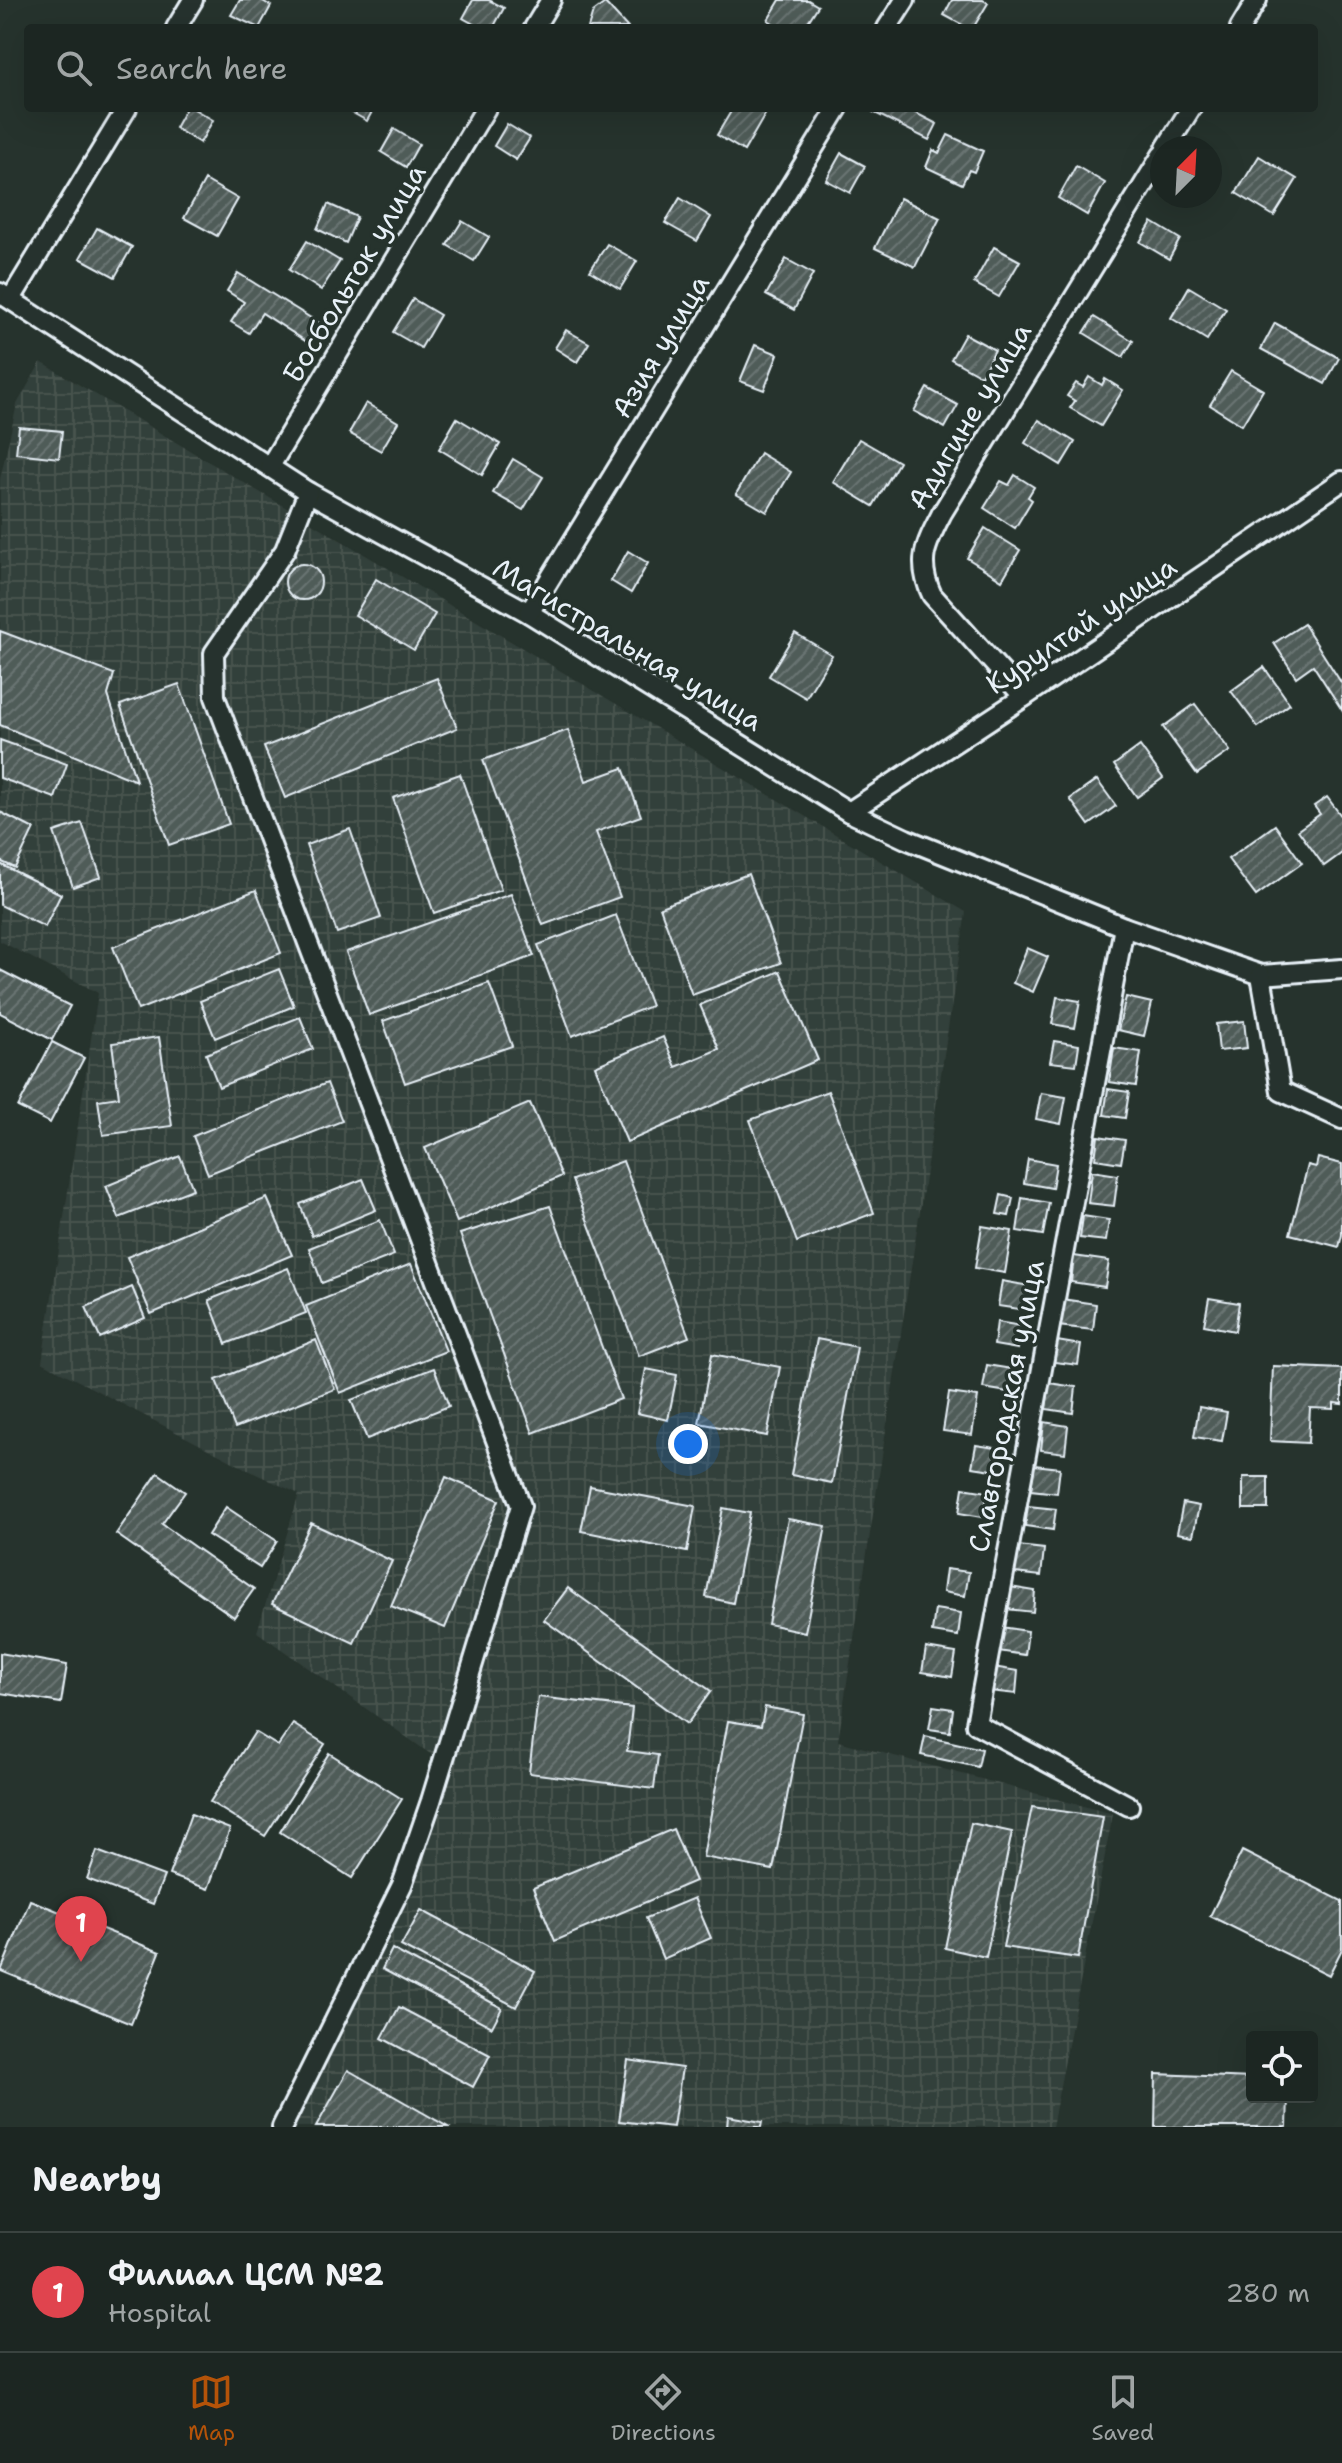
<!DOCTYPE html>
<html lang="en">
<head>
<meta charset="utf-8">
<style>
  body { margin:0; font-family:"Shantell Sans",sans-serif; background:#252e2a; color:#f1f3f6 }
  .controls { position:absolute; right:24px; bottom:24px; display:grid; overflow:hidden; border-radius:8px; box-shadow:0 8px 32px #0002 }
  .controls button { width:72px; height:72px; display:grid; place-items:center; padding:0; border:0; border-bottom:2px solid #3a4340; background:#1c2622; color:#f1f3f6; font:40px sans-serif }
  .compass { position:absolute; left:1150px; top:136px; width:72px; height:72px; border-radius:50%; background:#1c2622; box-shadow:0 8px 32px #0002; rotate:24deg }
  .you { position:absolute; left:688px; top:1444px; width:28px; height:28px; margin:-20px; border:6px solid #fff; border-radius:50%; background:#1a73e8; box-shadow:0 0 0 12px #1a73e833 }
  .badge { display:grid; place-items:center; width:52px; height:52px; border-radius:50%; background:#b45309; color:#fff; font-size:26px; font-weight:700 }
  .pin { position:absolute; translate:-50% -66px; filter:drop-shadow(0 2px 4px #0008) }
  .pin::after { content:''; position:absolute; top:42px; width:28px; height:24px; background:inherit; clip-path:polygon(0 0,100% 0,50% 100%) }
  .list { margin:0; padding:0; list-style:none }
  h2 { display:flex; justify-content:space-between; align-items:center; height:104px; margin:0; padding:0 32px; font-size:34px }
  h2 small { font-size:26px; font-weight:400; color:#a0a5a5 }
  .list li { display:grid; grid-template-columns:52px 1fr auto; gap:24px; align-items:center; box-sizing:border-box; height:120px; padding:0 32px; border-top:2px solid #3a4340 }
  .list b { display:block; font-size:30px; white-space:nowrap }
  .list p { margin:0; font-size:26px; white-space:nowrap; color:#a0a5a5 }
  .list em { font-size:26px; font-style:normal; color:#a0a5a5 }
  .icon { flex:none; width:44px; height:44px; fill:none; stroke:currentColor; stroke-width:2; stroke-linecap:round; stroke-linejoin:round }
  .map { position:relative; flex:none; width:1342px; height:2127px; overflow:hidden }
  .search { position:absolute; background:#1c2622; box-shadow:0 8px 32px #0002; left:24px; right:24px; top:24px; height:88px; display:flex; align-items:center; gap:20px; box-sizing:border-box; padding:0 28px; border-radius:8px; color:#a0a5a5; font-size:30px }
  .sheet { height:224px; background:#1c2622 }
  nav { display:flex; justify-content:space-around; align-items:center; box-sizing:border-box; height:112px; border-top:2px solid #3a4340; background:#1c2622; font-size:22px; color:#a0a5a5 }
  nav a { display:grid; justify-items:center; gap:4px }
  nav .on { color:#b45309 }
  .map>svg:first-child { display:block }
  .industrial { fill:url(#industrial-grid) }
  .building { fill:url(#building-hatch); stroke:#e8f1f8; stroke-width:2 }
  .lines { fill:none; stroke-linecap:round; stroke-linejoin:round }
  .street-casing { stroke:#e8f1f8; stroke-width:24 }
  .street { stroke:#26332d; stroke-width:18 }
  .labels { text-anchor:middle; stroke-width:7; stroke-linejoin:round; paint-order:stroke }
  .street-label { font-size:28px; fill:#e8f1f8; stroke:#26332d }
</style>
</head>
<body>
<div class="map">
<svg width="1342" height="2127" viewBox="0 0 1342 2127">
  <defs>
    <pattern id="industrial-grid" width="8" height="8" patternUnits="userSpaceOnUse" patternTransform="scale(2)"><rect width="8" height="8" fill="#333f3a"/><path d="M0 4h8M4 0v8" fill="none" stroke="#47524e"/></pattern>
    <pattern id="building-hatch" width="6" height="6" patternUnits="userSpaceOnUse" patternTransform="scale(2)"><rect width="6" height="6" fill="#505c59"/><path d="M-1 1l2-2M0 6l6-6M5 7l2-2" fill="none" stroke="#697472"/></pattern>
  </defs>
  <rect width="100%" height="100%" fill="#26332d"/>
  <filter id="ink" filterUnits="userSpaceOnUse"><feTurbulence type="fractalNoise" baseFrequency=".0125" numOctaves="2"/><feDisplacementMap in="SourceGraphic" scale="16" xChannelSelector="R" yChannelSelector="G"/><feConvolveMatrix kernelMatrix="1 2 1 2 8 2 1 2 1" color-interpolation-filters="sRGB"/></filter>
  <g filter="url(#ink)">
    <path class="industrial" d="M41 362 966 912 838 1741 1113 1814 1052 2127H276L449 1767 257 1632 299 1494 256 1474 42 1362 98 993 0 941V479L17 404Z"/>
    <g class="building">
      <path d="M240 0H261L271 6 259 28 231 15Z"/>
      <path d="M473 0H489L504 8 493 28H481L463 18Z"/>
      <path d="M780 0H808L818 6 804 28H781L768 20Z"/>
      <path d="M952 0H983L988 3 973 28H968L944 15Z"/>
      <path d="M605 3 628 28H588L593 12Z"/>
      <path d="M186 108H192L213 120 200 143 175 128Z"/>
      <path d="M344 108H374L367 121Z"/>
      <path d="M733 108H757L766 113 744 151 717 135Z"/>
      <path d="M875 108H906L937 124 929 140 873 112Z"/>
      <path d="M507 124 530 138 516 160 494 146Z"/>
      <path d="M394 129 419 144 406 167 381 152Z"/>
      <path d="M948 135 983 151 974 172 969 170 962 184 926 167 933 150 939 153Z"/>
      <path d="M841 153 865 166 850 193 826 180Z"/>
      <path d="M1259 156 1297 179 1274 216 1236 193Z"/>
      <path d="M1076 166 1105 183 1087 215 1058 198Z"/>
      <path d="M205 180 238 199 217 236 184 218Z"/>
      <path d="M680 198 711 217 697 241 665 223Z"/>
      <path d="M900 198 940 218 915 267 875 248Z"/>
      <path d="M328 204 357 217 346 243 317 229Z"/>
      <path d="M462 221 489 237 474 261 447 245Z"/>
      <path d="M1152 222 1180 239 1169 259 1140 242Z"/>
      <path d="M97 228 132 247 115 277 80 258Z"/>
      <path d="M307 241 340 261 321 290 289 270Z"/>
      <path d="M607 244 637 261 620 289 590 271Z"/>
      <path d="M994 247 1020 261 999 297 974 283Z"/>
      <path d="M786 259 813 274 794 310 766 295Z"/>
      <path d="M238 273 319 323 307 342 262 313 249 333 231 322 244 302 227 291Z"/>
      <path d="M1189 287 1226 309 1207 340 1171 318Z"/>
      <path d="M413 299 440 315 421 348 393 332Z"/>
      <path d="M1094 317 1133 341 1123 357 1084 333Z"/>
      <path d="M1275 323 1339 358 1325 384 1261 349Z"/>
      <path d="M566 330 589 343 577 362 555 348Z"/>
      <path d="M965 334 995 350 981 376 951 359Z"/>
      <path d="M755 345 778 354 764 390 740 381Z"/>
      <path d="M1231 371 1263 390 1242 425 1210 405Z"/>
      <path d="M1089 377 1102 385 1105 379 1123 390 1101 426 1070 408 1075 401 1067 396 1076 383 1083 387Z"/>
      <path d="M927 388 958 405 945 428 914 411Z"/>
      <path d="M366 403 398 422 381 451 349 433Z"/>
      <path d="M457 418 500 444 482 475 439 449Z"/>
      <path d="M1039 420 1075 442 1061 465 1025 443Z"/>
      <path d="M19 427 62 431 59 458 16 453Z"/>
      <path d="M859 439 899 462 873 506 833 482Z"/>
      <path d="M760 453 791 472 767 512 736 494Z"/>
      <path d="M513 459 543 477 523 510 493 493Z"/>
      <path d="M1015 475 1034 487 1028 497 1032 500 1015 528 984 508 1001 481 1009 485Z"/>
      <path d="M985 528 1020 550 1002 580 967 558Z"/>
      <path d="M628 551 648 563 631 593 611 581Z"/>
      <circle cx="303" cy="582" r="18"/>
      <path d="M376 579 435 614 414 650 355 615Z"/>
      <path d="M1304 624 1342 684V710L1313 665 1296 677 1274 643Z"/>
      <path d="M0 631 114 674 108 695 136 781 0 725Z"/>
      <path d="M795 633 832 655 806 698 769 676Z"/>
      <path d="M1264 667 1290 704 1258 727 1231 691Z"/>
      <path d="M437 678 457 728 285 798 264 747Z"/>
      <path d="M179 684 229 824 169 845 120 705Z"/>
      <path d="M1195 704 1230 751 1197 774 1163 727Z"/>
      <path d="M568 730 586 781 623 768 641 816 596 832 620 897 543 925 483 760Z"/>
      <path d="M0 740 67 764 55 798 0 778Z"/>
      <path d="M1140 746 1163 778 1137 797 1114 765Z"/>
      <path d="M460 774 501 890 434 913 393 798Z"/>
      <path d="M1097 780 1116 806 1089 825 1070 799Z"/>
      <path d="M1327 797 1342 817V853L1324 866 1298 830 1320 814 1314 806Z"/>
      <path d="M0 812 34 829 15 868 0 861Z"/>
      <path d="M82 823 101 877 73 887 54 832Z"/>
      <path d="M1275 825 1302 863 1256 896 1228 859Z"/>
      <path d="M350 829 381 918 337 933 306 845Z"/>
      <path d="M0 864 61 894 45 927 0 905Z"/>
      <path d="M748 874 781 963 692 995 660 907Z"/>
      <path d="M256 890 281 953 138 1010 113 947Z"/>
      <path d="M511 894 534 956 369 1015 346 952Z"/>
      <path d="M616 915 651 1006 572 1036 538 945Z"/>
      <path d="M1027 948 1048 957 1033 992 1013 983Z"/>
      <path d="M279 969 294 1006 215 1038 200 1001Z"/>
      <path d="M0 970 70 1006 52 1040 0 1013Z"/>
      <path d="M780 971 818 1060 627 1142 595 1066 663 1037 676 1067 719 1049 700 1005Z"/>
      <path d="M489 983 512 1046 405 1083 383 1021Z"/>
      <path d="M1057 997 1080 1001 1075 1028 1052 1024Z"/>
      <path d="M1126 997 1152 1003 1144 1036 1118 1030Z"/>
      <path d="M300 1017 313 1049 219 1087 206 1054Z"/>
      <path d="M1244 1021 1247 1048 1219 1051 1216 1024Z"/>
      <path d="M159 1037 172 1126 103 1135 98 1100 119 1097 112 1043Z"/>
      <path d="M1054 1041 1079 1045 1076 1065 1050 1062Z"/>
      <path d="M52 1042 84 1058 50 1123 18 1107Z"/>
      <path d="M1114 1048 1141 1052 1136 1086 1109 1082Z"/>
      <path d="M327 1083 342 1121 208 1174 193 1136Z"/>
      <path d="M1108 1089 1129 1092 1125 1118 1104 1115Z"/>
      <path d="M828 1091 874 1213 797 1242 750 1120Z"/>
      <path d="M1041 1093 1066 1097 1061 1124 1036 1119Z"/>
      <path d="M530 1103 562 1176 457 1222 425 1148Z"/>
      <path d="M1098 1136 1125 1140 1121 1163 1095 1159Z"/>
      <path d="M180 1156 193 1189 119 1218 106 1186Z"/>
      <path d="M1318 1158 1342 1164V1235L1339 1247 1290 1234 1308 1165 1316 1167Z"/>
      <path d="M1028 1159 1056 1164 1052 1188 1024 1183Z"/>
      <path d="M623 1161 689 1337 639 1356 572 1180Z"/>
      <path d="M1092 1171 1118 1175 1114 1206 1088 1203Z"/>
      <path d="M363 1179 376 1210 312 1236 300 1204Z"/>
      <path d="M1001 1195 1013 1198 1009 1216 997 1214Z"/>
      <path d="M267 1198 292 1255 151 1314 127 1257Z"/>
      <path d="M1022 1198 1049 1203 1043 1235 1017 1231Z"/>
      <path d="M550 1206 621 1399 533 1433 460 1234Z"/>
      <path d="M1083 1216 1109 1220 1106 1241 1080 1238Z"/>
      <path d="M380 1220 394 1255 322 1283 309 1248Z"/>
      <path d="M982 1226 1012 1231 1005 1273 975 1268Z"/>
      <path d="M1074 1256 1109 1261 1105 1287 1071 1282Z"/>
      <path d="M411 1264 446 1351 340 1393 306 1306Z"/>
      <path d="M288 1268 306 1313 226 1344 209 1300Z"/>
      <path d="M1002 1281 1030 1286 1026 1310 998 1306Z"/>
      <path d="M132 1287 145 1318 100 1338 86 1307Z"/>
      <path d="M1209 1298 1239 1303 1235 1331 1204 1325Z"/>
      <path d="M1062 1299 1096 1304 1093 1330 1058 1326Z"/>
      <path d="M997 1322 1022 1326 1018 1349 994 1345Z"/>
      <path d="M817 1339 857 1347 832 1483 791 1475Z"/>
      <path d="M316 1340 335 1389 235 1428 216 1380Z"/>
      <path d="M1057 1341 1081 1345 1078 1365 1054 1362Z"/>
      <path d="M712 1354 780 1367 767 1436 699 1423Z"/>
      <path d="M987 1365 1012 1369 1008 1392 983 1388Z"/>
      <path d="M1273 1366 1342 1369V1404L1334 1403V1409L1310 1408 1308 1443 1270 1441Z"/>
      <path d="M434 1368 449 1406 367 1439 351 1400Z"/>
      <path d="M646 1369 677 1375 668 1420 637 1413Z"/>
      <path d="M1049 1383 1076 1387 1073 1413 1046 1409Z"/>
      <path d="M949 1393 978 1397 972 1435 943 1431Z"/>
      <path d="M1199 1407 1227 1412 1222 1441 1194 1437Z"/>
      <path d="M1044 1422 1068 1426 1065 1453 1041 1450Z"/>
      <path d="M976 1445 996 1448 993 1470 972 1467Z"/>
      <path d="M1034 1465 1060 1468 1057 1493 1031 1490Z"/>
      <path d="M158 1473 185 1492 162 1524 254 1589 234 1617 116 1534Z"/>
      <path d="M446 1477 499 1500 445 1628 391 1606Z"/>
      <rect x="1243" y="1477" width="25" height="32"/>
      <path d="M590 1486 695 1506 687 1552 581 1531Z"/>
      <path d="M963 1488 988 1492 983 1517 959 1513Z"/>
      <path d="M1183 1503 1199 1506 1193 1536 1177 1533Z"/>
      <path d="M1028 1506 1056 1509 1053 1530 1025 1526Z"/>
      <path d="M226 1507 277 1541 260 1568 208 1535Z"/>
      <path d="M723 1508 750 1513 733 1603 706 1597Z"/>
      <path d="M788 1519 826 1526 805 1632 768 1624Z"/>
      <path d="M311 1523 392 1561 354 1643 272 1604Z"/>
      <path d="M1018 1546 1044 1549 1041 1576 1015 1573Z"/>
      <path d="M946 1569 969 1572 965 1596 943 1592Z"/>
      <path d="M1010 1587 1035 1591 1033 1612 1007 1609Z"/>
      <path d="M568 1588 711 1691 687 1724 544 1620Z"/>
      <path d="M935 1609 961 1613 958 1636 932 1632Z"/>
      <path d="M1001 1627 1028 1631 1025 1655 998 1651Z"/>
      <path d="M926 1648 956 1653 952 1677 922 1672Z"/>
      <path d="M0 1653 67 1665 61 1703 0 1693Z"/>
      <path d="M993 1667 1018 1671 1016 1694 990 1691Z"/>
      <path d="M538 1697 632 1708 627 1751 658 1755 654 1789 529 1773Z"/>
      <path d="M933 1706 953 1709 950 1732 929 1729Z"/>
      <path d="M765 1707 803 1714 773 1870 703 1857 728 1721 761 1726Z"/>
      <path d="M293 1724 325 1744 265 1836 210 1802 255 1732 278 1746Z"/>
      <path d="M925 1736 982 1749 978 1767 921 1755Z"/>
      <path d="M329 1753 402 1799 352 1878 280 1832Z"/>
      <path d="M1032 1807 1103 1817 1078 1958 1003 1947Z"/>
      <path d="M191 1814 230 1829 208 1889 169 1875Z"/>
      <path d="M971 1823 1012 1832 986 1957 945 1948Z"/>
      <path d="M673 1829 695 1881 555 1941 533 1888Z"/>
      <path d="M97 1851 164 1876 153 1904 87 1879Z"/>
      <path d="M1242 1851 1342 1901V1949L1329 1975 1210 1916Z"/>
      <path d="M694 1898 711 1938 663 1959 646 1918Z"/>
      <path d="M30 1900 160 1952 131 2024 1 1971Z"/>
      <path d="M421 1910 535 1971 516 2007 401 1946Z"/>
      <path d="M392 1949 502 2008 492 2027 382 1969Z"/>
      <path d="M399 2007 490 2055 473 2087 382 2038Z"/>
      <path d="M628 2060 682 2068 673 2127 619 2121Z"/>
      <path d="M348 2070 448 2127H316Z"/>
      <path d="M1156 2074 1252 2078V2097H1288L1287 2127H1155Z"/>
      <path d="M728 2116 762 2122 761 2127H727Z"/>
    </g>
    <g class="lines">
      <defs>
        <g id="street">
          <path d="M176 28 193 0"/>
          <path d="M534 28 551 0"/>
          <path d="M887 28 905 0"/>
          <path d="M1240 28 1257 0"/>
          <path d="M1166 148 1191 108"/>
          <path d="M0 293 308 492 529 613 849 812 906 839 1124 927 1261 975 1342 969"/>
          <path d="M11 299 127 108"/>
          <path d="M270 466 486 108"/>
          <path d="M529 613 838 108"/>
          <path d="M1024 697 932 595C916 561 926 544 942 513L1162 155"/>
          <path d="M849 812 1024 697 1342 481"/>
          <path d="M1124 927 976 1724 1129 1806"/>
          <path d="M1261 975 1281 1091 1342 1119"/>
          <path d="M282 2127 402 1885 431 1801 521 1506 215 697 214 653 285 550 308 492"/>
        </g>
      </defs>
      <use href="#street" class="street-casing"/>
      <use href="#street" class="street"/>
    </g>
  </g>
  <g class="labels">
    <g class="street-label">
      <text transform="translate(354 273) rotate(-59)" y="10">Босбольток улица</text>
      <text transform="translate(660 346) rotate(-59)" y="10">Азия улица</text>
      <text transform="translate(969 416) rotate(-59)" y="10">Адигине улица</text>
      <text transform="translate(1081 625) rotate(-34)" y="10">Курултай улица</text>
      <text transform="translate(628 644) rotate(31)" y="10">Магистральная улица</text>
      <text transform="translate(1006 1406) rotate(-79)" y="10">Славгородская улица</text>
    </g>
  </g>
</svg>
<div class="controls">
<button><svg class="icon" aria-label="locate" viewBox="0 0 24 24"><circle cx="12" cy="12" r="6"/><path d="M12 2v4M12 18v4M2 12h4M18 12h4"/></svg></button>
</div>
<svg class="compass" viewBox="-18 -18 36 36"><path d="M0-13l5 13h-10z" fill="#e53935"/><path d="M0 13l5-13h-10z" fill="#a0a5a5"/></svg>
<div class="you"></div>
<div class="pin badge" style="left:81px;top:1962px;background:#e0444e">1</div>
<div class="search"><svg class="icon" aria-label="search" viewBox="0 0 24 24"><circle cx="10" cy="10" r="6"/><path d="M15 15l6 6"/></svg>Search here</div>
</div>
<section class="sheet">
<h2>Nearby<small></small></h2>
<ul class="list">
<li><span class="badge" style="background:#e0444e">1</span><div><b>Филиал ЦСМ №2</b><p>Hospital</p></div><em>280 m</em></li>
</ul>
</section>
<nav>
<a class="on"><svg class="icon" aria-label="map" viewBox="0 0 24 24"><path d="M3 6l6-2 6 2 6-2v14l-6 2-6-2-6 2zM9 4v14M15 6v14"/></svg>Map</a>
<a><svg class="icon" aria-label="directions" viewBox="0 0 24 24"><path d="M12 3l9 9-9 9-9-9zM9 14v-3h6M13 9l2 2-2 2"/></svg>Directions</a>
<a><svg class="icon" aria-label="saved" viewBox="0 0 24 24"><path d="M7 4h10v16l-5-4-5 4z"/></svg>Saved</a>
</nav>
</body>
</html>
